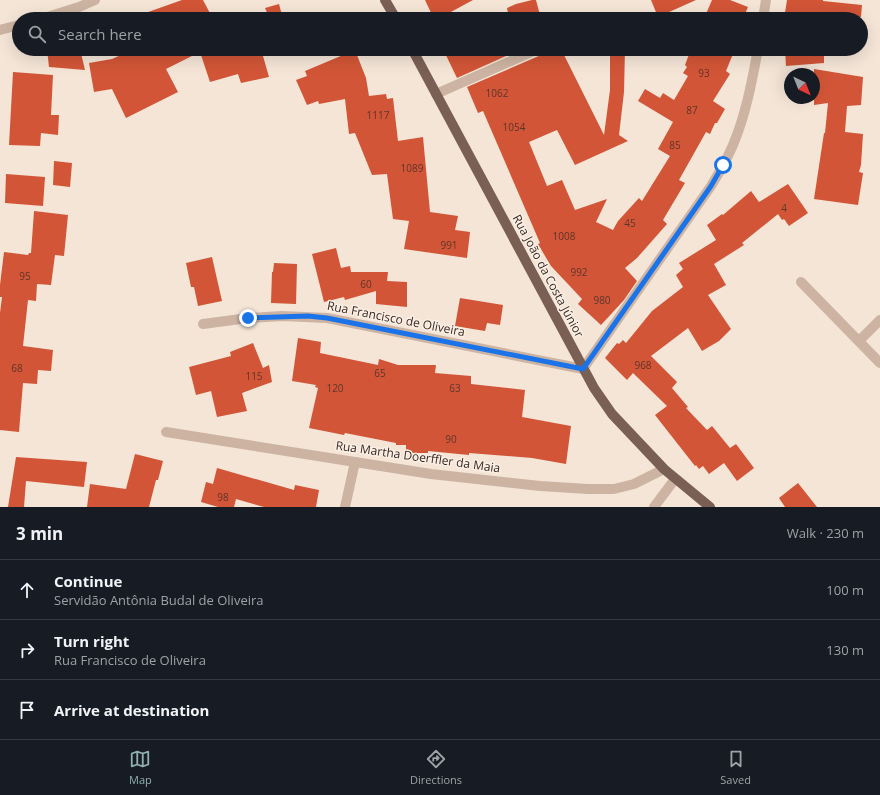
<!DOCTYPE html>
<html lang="en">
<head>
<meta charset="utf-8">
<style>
  body { margin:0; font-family:"Open Sans",sans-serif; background:#20242c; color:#f1f3f6 }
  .compass { position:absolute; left:784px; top:68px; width:36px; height:36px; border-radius:50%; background:#171b24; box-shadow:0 4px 16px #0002; rotate:137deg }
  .stop { position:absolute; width:12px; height:12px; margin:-9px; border:3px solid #1a73e8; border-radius:50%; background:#fff }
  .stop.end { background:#1a73e8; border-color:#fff; box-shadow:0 1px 4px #0008 }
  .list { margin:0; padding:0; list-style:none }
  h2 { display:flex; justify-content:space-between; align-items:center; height:52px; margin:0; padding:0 16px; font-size:17px }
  h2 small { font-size:13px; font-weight:400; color:#9ea1a6 }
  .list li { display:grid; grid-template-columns:26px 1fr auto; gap:12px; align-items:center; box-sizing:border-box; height:60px; padding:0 16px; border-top:1px solid #363941 }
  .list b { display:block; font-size:15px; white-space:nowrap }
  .list p { margin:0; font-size:13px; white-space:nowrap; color:#9ea1a6 }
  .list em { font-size:13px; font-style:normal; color:#9ea1a6 }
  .icon { flex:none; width:22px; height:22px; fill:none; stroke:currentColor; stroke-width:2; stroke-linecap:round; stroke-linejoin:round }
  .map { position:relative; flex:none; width:880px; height:507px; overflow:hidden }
  .search { position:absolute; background:#171b24; box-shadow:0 4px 16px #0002; left:12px; right:12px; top:12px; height:44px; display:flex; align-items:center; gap:10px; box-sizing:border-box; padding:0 14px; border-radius:22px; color:#9ea1a6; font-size:15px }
  .sheet { height:232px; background:#171b24 }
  nav { display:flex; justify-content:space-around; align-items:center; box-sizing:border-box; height:56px; border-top:1px solid #363941; background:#171b24; font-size:11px; color:#9ea1a6 }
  nav a { display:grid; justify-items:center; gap:2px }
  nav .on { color:#8fafb1 }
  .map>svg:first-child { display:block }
  .building { fill:#d25537 }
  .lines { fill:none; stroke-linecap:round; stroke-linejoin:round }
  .minor { stroke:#cdb4a2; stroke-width:10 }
  .major { stroke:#7a5f55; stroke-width:10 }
  .route { stroke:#1a73e8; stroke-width:5 }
  .labels { text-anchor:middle; stroke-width:3; stroke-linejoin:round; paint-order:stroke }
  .number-label { font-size:10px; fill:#5e352a }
  .street-label { font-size:12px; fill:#372a25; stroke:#fbefe4 }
</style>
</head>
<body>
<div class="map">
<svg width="880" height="507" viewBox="0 0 880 507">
  <rect width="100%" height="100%" fill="#f4e5d7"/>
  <g class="building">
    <path d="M182 0H203L213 19H134V17Z"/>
    <path d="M425 0H473L449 13 451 19H434Z"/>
    <path d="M532 0H536L541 19H509L507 8 516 4Z"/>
    <path d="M651 0H696L658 17Z"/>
    <path d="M712 0H730L748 7 743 19H719L706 14Z"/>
    <path d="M787 0H823V1L862 5 861 17 821 15 820 19H784Z"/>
    <path d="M279 4 283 19H270L265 8Z"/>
    <path d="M47 49H80L85 70 49 67Z"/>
    <path d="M134 49H145L148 56 161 49H261L269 77 241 83 238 74 210 82 200 52 166 69 178 92 126 118 112 89 94 92 89 63 112 59Z"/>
    <path d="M443 49H522L457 78Z"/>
    <path d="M544 49H561L604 135 610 90V49H625L624 92 619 135 628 141 575 165 557 130 529 142 547 186 562 180 575 210 607 199 596 222 613 230 618 221 639 198 642 201 670 156 658 149 673 122 638 101 645 89 660 98 663 93 674 100 688 76 683 73 687 67 685 65 691 49H735L726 71 730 74 713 101 725 109 717 123H715L710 134 706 132 679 180 685 183 663 220 667 224 637 258 625 268 637 281 624 300 601 325 578 304 582 299 551 266 538 244 540 243 483 111 478 113 467 87 541 55 543 52Z"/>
    <path d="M785 49H824V63L786 66Z"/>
    <path d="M355 50 366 78 369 96 386 94 387 99 393 98 398 141 423 137 430 212 458 216 455 230 470 232 467 258 404 249 409 221 393 219 387 174 372 175 355 133 349 134 345 99 319 104 318 101 307 105 296 80 307 76 305 71Z"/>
    <path d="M814 69 863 77 861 105 847 106 845 132 863 134 861 165 859 172 863 173 858 205 814 199 824 133H825L828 103 814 105Z"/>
    <path d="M13 72 53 75 51 115H59L58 135 41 133 40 146 9 145Z"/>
    <path d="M54 161 72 163 70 187 53 185Z"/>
    <path d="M6 174 45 177 43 206 5 203Z"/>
    <path d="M788 184 808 213 789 226 784 219 782 220 778 214 742 243 744 245 714 264 726 285 708 295 731 329 719 341 702 351 688 328 651 356 677 382 672 388 688 407 686 408 707 430 712 426 730 448 736 444 754 468 737 481 724 463 709 474 703 466 699 469 696 465 695 466 655 415 667 406 633 373 627 380 605 358 617 343 619 344 623 340 626 343 652 311 683 287 676 275 683 269 679 263 716 240 707 225 722 214 723 215 751 191 759 202Z"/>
    <path d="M34 211 68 215 64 256 55 255 51 285 37 284 36 301 28 300 23 346 53 350 51 371 38 370 37 384 23 383 19 432 0 430V313L2 297H0V285L4 252 28 255 29 253H31Z"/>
    <path d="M336 248 341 268 350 266 351 272H388L387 281 407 282V307L376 304V291L345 300 344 297 324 302 312 254Z"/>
    <path d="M212 257 222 301 198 306 194 287H191L186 263Z"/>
    <path d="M274 263 297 264 296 304 271 303 272 272H273Z"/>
    <path d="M460 298 503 305 500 325 487 323 485 331 455 326Z"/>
    <path d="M298 338 321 342 320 353 378 365 379 359 398 365H436L435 373 471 376V384L525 390 522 417 571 426 566 464 532 458 469 453V455L428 451V453H406V445H396V443L345 433 344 435 309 428 318 388 315 387 316 385 292 381Z"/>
    <path d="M253 343 263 368 269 365 272 382 242 393 247 411 217 417 211 391 196 395 189 367 231 356 230 352Z"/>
    <path d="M135 454 163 461 158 480H156L149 507H87L90 484 126 489Z"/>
    <path d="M16 457 87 462 84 487 26 481 24 507H8Z"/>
    <path d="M217 468 294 490 295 485 319 490 316 507H264L236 499 234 507H218L201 502 206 482 213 484Z"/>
    <path d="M798 483 817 507H785L779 498Z"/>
  </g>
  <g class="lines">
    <g class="minor">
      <path d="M41 19 79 7 95 0"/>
      <path d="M763 19 766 0"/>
      <path d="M0 30 19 25"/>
      <path d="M436 94 538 49"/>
      <path d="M801 282 880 363"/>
      <path d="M203 324 248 318 282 316 327 318 583 369 711 186C719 173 727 159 733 145 746 114 752 81 758 49"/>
      <path d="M859 341 880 320"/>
      <path d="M166 432 431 474 540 486 588 489H614L634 484 664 469"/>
      <path d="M345 507 355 462"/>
      <path d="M654 507 675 479"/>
    </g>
    <g class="major">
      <path d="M385 0 396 19"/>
      <path d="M412 49 594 388 612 414 664 469 710 507"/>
    </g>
  </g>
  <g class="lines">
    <path class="route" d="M248 318 308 316 327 318 583 369 711 186 723 165"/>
  </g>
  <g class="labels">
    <g class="number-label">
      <text x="704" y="77">93</text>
      <text x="497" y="97">1062</text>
      <text x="692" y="114">87</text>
      <text x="378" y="119">1117</text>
      <text x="514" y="131">1054</text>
      <text x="675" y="149">85</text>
      <text x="412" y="172">1089</text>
      <text x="784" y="212">4</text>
      <text x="630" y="227">45</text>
      <text x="564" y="240">1008</text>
      <text x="449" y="249">991</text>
      <text x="579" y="276">992</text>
      <text x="25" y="280">95</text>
      <text x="366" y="288">60</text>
      <text x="602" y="304">980</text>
      <text x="643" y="369">968</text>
      <text x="17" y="372">68</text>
      <text x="380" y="377">65</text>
      <text x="254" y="380">115</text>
      <text x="335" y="392">120</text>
      <text x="455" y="392">63</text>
      <text x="451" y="443">90</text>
      <text x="223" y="501">98</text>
    </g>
    <g class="street-label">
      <text transform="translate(548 276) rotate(62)" y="4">Rua João da Costa Júnior</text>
      <text transform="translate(396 319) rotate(11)" y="4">Rua Francisco de Oliveira</text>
      <text transform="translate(418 457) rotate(8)" y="4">Rua Martha Doerffler da Maia</text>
    </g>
  </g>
</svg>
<svg class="compass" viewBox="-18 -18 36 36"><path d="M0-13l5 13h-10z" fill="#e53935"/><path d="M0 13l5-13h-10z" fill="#9ea1a6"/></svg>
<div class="stop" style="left:723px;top:165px"></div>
<div class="stop end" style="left:248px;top:318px"></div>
<div class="search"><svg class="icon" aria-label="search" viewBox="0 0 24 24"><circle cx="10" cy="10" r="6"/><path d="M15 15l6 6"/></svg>Search here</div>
</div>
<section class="sheet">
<h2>3 min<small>Walk · 230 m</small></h2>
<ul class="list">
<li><svg class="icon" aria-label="ahead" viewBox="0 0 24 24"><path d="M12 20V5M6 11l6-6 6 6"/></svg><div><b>Continue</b><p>Servidão Antônia Budal de Oliveira</p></div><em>100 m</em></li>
<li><svg class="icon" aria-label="right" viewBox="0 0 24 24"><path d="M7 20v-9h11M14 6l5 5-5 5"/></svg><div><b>Turn right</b><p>Rua Francisco de Oliveira</p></div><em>130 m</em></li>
<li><svg class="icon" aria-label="arrive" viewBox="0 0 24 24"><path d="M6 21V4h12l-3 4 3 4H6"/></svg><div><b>Arrive at destination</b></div></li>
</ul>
</section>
<nav>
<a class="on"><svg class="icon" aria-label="map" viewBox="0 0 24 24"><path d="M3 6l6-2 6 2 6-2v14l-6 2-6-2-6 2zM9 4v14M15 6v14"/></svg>Map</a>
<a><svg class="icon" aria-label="directions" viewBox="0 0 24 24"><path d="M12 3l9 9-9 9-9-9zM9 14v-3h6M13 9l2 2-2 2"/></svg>Directions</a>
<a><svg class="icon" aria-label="saved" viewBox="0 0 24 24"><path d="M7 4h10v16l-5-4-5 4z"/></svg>Saved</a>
</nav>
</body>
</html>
